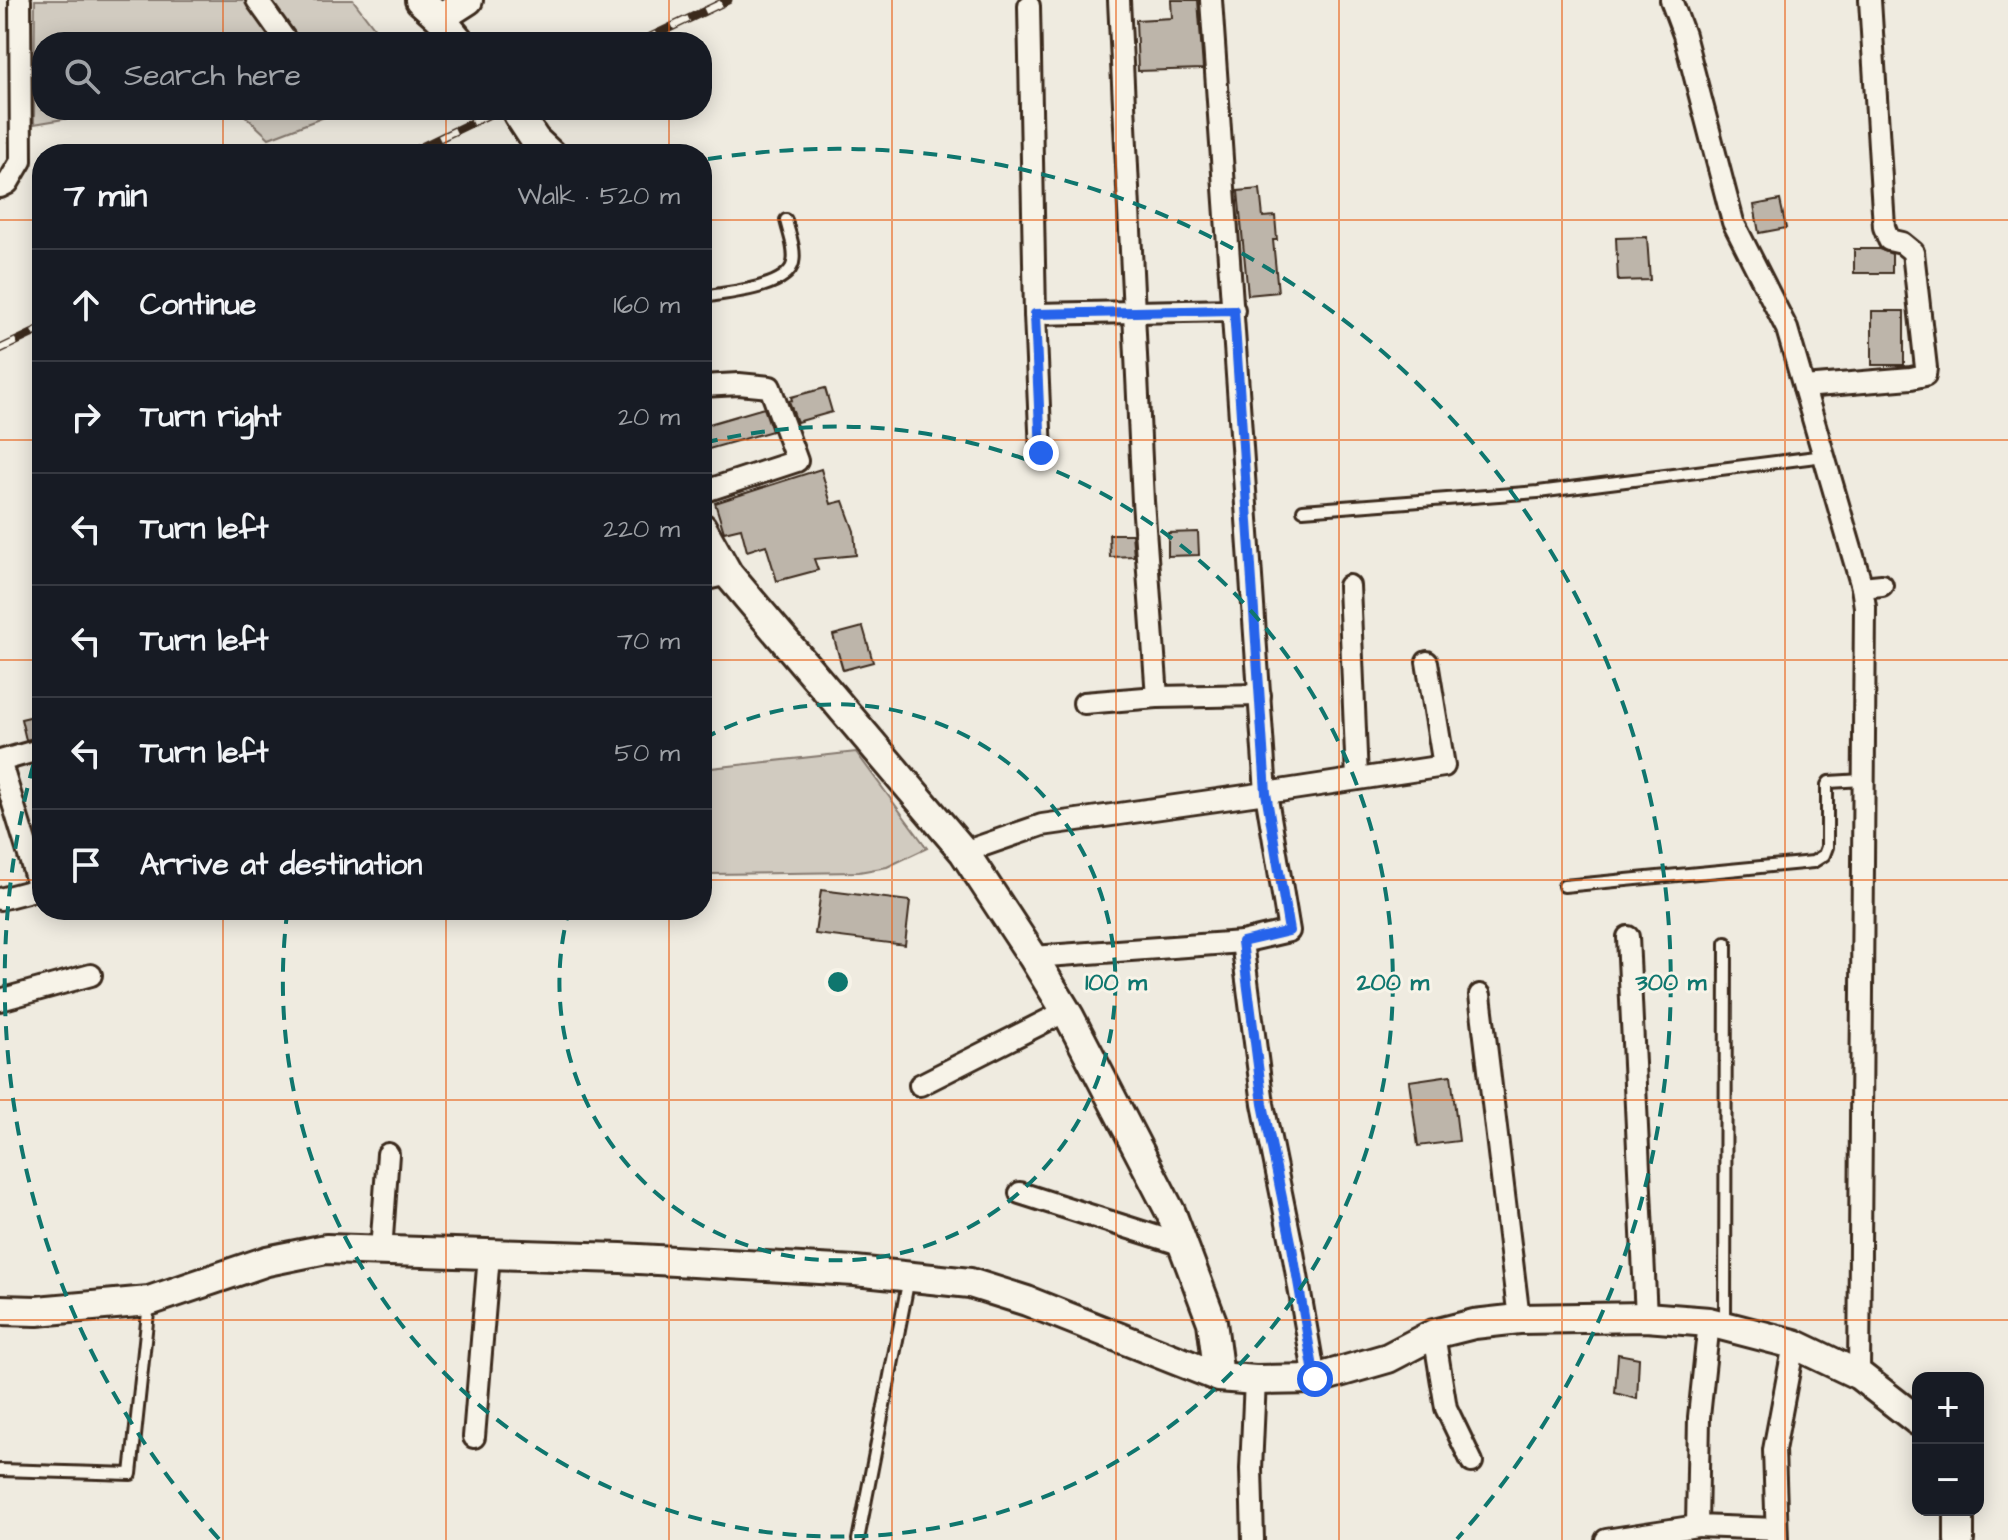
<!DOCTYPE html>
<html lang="en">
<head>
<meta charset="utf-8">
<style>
  body { margin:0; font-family:"Architects Daughter",sans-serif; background:#20242c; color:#f1f3f6 }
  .controls { position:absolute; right:24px; bottom:24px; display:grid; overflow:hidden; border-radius:16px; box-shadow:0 4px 20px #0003 }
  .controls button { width:72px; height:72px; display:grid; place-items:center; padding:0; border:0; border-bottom:2px solid #363941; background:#171b24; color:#f1f3f6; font:40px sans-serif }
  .stop { position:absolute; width:24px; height:24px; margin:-18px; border:6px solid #2563eb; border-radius:50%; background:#fff }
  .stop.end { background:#2563eb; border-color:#fff; box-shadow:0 2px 8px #0008 }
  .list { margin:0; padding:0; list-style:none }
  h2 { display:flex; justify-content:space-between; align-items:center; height:104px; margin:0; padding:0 32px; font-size:34px }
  h2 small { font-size:26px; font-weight:400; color:#9ea1a6 }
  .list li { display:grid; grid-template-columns:52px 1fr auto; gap:24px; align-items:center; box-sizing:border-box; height:112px; padding:0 32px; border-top:2px solid #363941 }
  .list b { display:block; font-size:30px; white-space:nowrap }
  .list em { font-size:26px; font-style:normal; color:#9ea1a6 }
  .icon { flex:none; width:44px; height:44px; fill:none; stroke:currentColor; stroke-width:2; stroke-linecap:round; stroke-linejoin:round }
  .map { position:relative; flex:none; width:2008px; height:1540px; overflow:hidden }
  .search { position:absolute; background:#171b24; box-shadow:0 4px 20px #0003; left:32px; top:32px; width:680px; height:88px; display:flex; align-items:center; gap:20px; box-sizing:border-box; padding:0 28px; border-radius:32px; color:#9ea1a6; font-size:30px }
  .panel { position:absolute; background:#171b24; box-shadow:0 4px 20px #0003; left:32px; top:144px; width:680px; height:776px; border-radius:32px }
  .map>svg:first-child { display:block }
  .green { fill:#d1cbc0; stroke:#867a6f; stroke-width:2 }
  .building { fill:#bdb5aa; stroke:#3b2a1e; stroke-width:2 }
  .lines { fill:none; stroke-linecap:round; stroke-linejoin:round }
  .lane-casing { stroke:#3b2a1e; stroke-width:16 }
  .street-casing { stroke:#3b2a1e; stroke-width:26 }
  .secondary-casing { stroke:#3b2a1e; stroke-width:34 }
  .lane { stroke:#f7f3e8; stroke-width:10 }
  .street { stroke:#f7f3e8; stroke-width:20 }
  .secondary { stroke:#f7f3e8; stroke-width:28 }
  .rail-casing { stroke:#3b2a1e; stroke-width:9 }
  .rail { stroke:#f7f3e8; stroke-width:6; stroke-dasharray:18; stroke-linecap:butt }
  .route { stroke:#2563eb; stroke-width:10 }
  .grid { fill:none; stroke:#e8590c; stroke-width:2; stroke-opacity:0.55 }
  .ring { fill:none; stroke:#0f766e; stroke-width:4; stroke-dasharray:14 10 }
  .centre { fill:#0f766e; stroke:#f7f3e8; stroke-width:4 }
  .ring-label { font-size:24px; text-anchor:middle; font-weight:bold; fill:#0f766e; stroke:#f7f3e8; stroke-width:6; stroke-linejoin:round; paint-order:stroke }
</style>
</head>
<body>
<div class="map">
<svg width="2008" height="1540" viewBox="0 0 2008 1540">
  <rect width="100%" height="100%" fill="#efebe0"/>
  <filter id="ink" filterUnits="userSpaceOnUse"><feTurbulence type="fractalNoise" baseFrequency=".0125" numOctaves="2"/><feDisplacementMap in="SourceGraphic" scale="16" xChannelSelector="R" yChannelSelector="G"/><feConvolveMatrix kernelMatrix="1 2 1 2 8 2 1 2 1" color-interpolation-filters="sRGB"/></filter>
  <g filter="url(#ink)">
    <g class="green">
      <path d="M35 0H353L385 42H42V110H117L34 124Z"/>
      <path d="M239 110H343L269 138Z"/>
      <path d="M856 752 927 848 887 867 859 872 709 874 702 769Z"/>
    </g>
    <g class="building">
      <path d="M1171 0H1198L1203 69 1138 71 1136 20 1172 18Z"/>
      <path d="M1260 189 1263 217 1275 216 1277 240H1273L1278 292 1248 295 1238 191Z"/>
      <path d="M1780 200 1786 228 1759 233 1754 205Z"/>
      <path d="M1647 237 1650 280 1618 281 1616 238Z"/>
      <path d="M1854 249H1879L1892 254V273H1854Z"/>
      <rect x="1872" y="311" width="32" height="54"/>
      <path d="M825 388 832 412 797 422 789 401 792 400 791 397Z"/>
      <path d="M764 408 772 431 702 451V426Z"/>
      <path d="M821 469 831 504 843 501 854 531 856 555 814 559 818 570 777 581 766 545 747 551 741 528 724 532 715 503Z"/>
      <path d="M1198 532 1199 555 1168 556V533Z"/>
      <path d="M1109 534H1132L1134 556 1110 557Z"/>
      <path d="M863 627 873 662 843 670 833 635Z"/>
      <path d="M42 714V736L26 740 21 719Z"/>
      <path d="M821 890 910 901 905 945 815 934Z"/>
      <path d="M1451 1075 1459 1141 1418 1146 1409 1081Z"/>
      <path d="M1618 1354 1639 1358 1637 1399 1615 1393Z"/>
    </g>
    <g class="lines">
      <defs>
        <g id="lane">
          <path d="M702 297C724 293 787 289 793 263 796 249 789 234 786 220"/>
          <path d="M1303 510 1538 492 1824 456"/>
          <path d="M1564 886 1813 862 1824 855 1827 847V785L1829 782 1863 780"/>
          <path d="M1725 1323 1726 943"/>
          <path d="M0 1470 131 1474 149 1303"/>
          <path d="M858 1540 909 1278"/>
        </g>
        <g id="street">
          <path d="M257 0 287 42"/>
          <path d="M1119 0 1143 501 1157 697"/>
          <path d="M1211 0 1266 793 1444 766 1427 662"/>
          <path d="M1671 0 1684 35 1733 222 1787 329 1862 587"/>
          <path d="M1029 6 1035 314 1234 310"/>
          <path d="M0 187 8 183 21 161 20 0"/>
          <path d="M1035 314 1041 453"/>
          <path d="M702 386 739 384 770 387 797 461 702 492"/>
          <path d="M1804 387 1911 378 1925 375 1926 368 1913 252 1902 243 1889 240 1884 227 1870 0"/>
          <path d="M702 580 728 574"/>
          <path d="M1349 586 1357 779"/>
          <path d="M1084 703 1157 697 1260 695"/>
          <path d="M0 761 39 888"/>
          <path d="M0 761 42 749"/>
          <path d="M964 852 1042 825 1266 793 1289 931 1242 942 1263 1104 1292 1247 1315 1379"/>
          <path d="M0 899 42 888"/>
          <path d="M1628 937 1646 1317"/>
          <path d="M1033 957 1242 942"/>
          <path d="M1480 995 1519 1319"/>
          <path d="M0 1000 91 975"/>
          <path d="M920 1085 1066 1011"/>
          <path d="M1020 1193 1183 1245"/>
          <path d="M381 1251 388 1154"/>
          <path d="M1709 1322 1699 1417 1697 1526 1776 1529"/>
          <path d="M1434 1334 1446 1408 1472 1462"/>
          <path d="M1859 1375 1865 607 1862 587 1882 585"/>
          <path d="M474 1437 489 1255"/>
          <path d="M1253 1540 1251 1469 1255 1380"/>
          <path d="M1606 1540 1697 1526"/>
          <path d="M1777 1540 1774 1450 1794 1344"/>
        </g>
        <g id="secondary">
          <path d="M420 0 440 18 460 42"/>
          <path d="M440 18 468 0"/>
          <path d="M518 114 535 140 550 154"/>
          <path d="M702 528 728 574 964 852 1033 957 1069 1016 1171 1213 1212 1322 1219 1377"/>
          <path d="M0 1310 37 1311 149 1301 267 1261 326 1249 621 1258 855 1271 970 1283 1027 1301 1219 1377 1255 1380 1315 1379 1388 1358 1434 1334 1474 1324 1519 1319 1646 1317 1709 1322 1794 1344 1859 1375 1918 1421"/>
          <path d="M1959 1510V1540"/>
        </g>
      </defs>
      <use href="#lane" class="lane-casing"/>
      <use href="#street" class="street-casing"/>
      <use href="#secondary" class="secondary-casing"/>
      <use href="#lane" class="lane"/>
      <use href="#street" class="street"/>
      <use href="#secondary" class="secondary"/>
      <defs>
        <g id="rail">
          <path d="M640 42 728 0"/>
          <path d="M407 154 498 110"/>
          <path d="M0 349 42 329"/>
        </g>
      </defs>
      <use href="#rail" class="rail-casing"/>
      <use href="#rail" class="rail"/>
    </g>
  </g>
  <g class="lines" filter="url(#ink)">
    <path class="route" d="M1041 453 1035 314 1234 310 1266 793 1289 931 1242 942 1263 1104 1292 1247 1315 1379"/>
  </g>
  <path class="grid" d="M223 0V42M446 0V42M669 0V42M892 0V1540M1116 0V1540M1339 0V1540M1562 0V1540M1785 0V1540M223 110V154M446 110V154M669 110V154M0 220H42M702 220H2008M0 440H42M702 440H2008M0 660H42M702 660H2008M0 880H42M702 880H2008M223 910V1540M446 910V1540M669 910V1540M0 1100H2008M0 1320H2008"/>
  <g class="ring">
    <path d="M703 739A278 278 0 1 1 569 910"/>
    <path d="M704 443A555 555 0 1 1 287 914"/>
    <path d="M219 1539A833 833 0 0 1 41 738M708 159A833 833 0 0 1 1457 1539"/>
  </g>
  <circle cx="838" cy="982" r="12" class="centre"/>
  <g class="ring-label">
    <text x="1116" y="990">100 m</text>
    <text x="1393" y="990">200 m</text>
    <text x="1671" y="990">300 m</text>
  </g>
</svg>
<div class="controls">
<button>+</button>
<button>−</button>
</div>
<div class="stop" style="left:1315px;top:1379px"></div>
<div class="stop end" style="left:1041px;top:453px"></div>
<div class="search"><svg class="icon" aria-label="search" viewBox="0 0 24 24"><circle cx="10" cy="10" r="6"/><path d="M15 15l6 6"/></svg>Search here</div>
<section class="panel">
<h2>7 min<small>Walk · 520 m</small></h2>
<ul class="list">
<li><svg class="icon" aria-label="ahead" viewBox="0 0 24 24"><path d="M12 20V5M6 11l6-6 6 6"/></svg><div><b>Continue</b></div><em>160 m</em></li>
<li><svg class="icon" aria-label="right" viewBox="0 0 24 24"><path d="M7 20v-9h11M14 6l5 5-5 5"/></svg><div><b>Turn right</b></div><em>20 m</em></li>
<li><svg class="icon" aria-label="left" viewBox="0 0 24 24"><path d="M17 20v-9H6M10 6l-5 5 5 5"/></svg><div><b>Turn left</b></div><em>220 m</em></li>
<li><svg class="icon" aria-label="left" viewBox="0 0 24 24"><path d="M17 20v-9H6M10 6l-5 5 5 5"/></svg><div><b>Turn left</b></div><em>70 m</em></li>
<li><svg class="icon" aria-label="left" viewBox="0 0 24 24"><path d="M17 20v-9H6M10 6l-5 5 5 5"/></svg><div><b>Turn left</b></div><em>50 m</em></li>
<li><svg class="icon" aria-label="arrive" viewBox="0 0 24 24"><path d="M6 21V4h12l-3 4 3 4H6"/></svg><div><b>Arrive at destination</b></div></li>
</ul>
</section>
</div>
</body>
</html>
